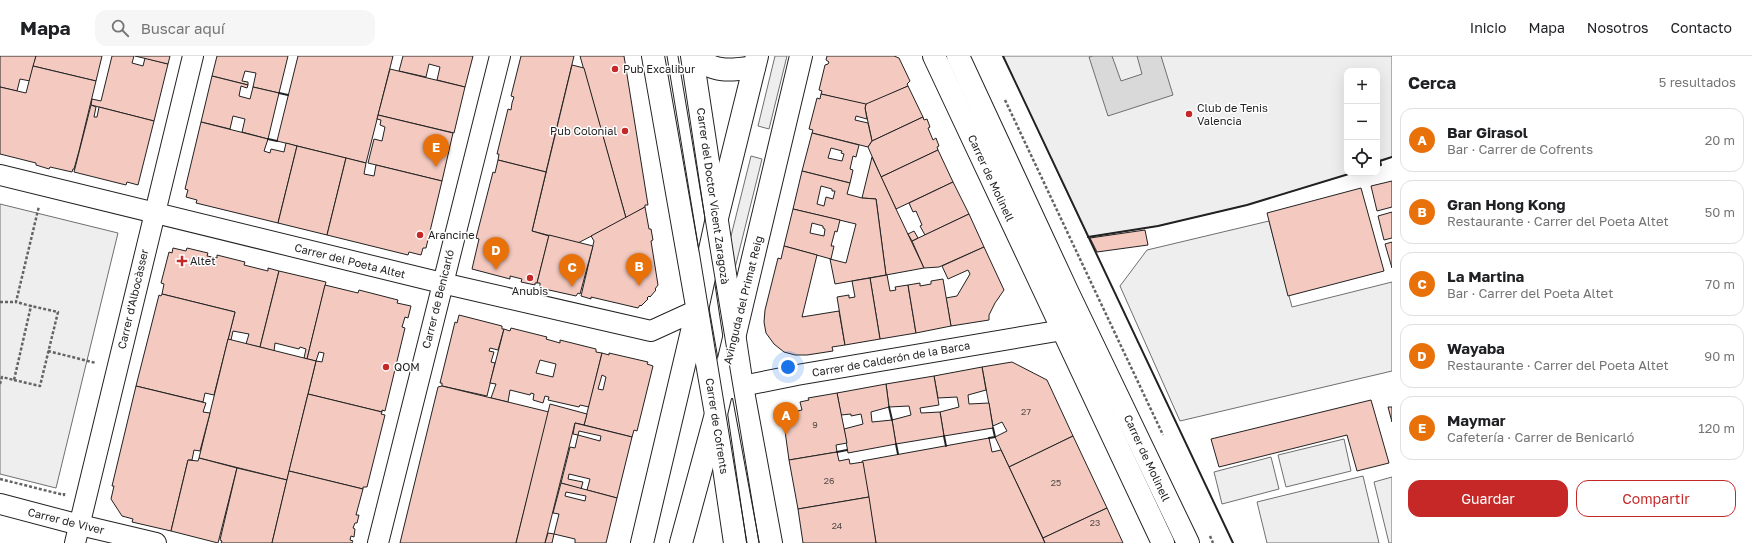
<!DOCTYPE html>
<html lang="es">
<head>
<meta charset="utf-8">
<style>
  body { margin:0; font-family:"Golos Text",sans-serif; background:#f6f6f6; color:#202124 }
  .controls { position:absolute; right:12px; top:12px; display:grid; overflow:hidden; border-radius:8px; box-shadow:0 4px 16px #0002 }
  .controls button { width:36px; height:36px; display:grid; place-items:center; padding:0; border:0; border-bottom:1px solid #e0e0e0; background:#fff; color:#202124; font:20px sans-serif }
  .you { position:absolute; left:788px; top:311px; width:14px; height:14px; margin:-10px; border:3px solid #fff; border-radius:50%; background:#1a73e8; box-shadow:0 0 0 6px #1a73e833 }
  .badge { display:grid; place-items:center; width:26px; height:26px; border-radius:50%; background:#c62828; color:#fff; font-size:13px; font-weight:700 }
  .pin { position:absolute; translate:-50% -33px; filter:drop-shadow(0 1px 2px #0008) }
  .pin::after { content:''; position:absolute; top:21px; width:14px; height:12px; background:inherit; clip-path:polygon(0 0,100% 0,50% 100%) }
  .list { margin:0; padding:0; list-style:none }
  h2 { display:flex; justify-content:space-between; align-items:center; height:52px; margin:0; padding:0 16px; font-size:17px }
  h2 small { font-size:13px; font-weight:400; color:#757577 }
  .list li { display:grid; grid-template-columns:26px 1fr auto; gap:12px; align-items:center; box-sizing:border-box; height:64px; margin:0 8px 8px; padding:0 8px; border:1px solid #e0e0e0; border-radius:12px }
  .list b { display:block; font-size:15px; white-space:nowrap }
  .list p { margin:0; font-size:13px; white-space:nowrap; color:#757577 }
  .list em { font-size:13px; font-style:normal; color:#757577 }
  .actions { display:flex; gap:8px; padding:12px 16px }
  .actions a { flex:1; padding:9px 0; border:1px solid #c62828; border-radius:12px; text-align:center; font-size:14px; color:#c62828 }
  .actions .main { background:#c62828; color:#fff }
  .icon { flex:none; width:22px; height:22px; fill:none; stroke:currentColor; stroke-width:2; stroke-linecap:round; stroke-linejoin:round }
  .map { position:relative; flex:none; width:1392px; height:487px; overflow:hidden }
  header { display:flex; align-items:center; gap:24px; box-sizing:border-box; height:56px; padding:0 20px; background:#fff; border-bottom:1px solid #e0e0e0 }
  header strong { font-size:19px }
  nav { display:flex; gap:22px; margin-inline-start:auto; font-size:14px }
  .search { width:280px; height:36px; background:#f6f6f6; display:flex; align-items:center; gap:10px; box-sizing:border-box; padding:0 14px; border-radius:12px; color:#757577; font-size:15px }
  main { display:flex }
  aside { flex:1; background:#fff }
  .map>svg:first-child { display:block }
  .green { fill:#eee; stroke:#6f6f6f }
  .water { fill:#d9d9d9; stroke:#6f6f6f }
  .building { fill:#f3c9c0; stroke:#222; fill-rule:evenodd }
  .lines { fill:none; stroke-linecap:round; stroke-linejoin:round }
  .street-casing { stroke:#222; stroke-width:22 }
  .secondary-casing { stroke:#222; stroke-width:24 }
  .primary-casing { stroke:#222; stroke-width:24 }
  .path { stroke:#646464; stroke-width:2.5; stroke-dasharray:3 2; stroke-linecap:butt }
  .street { stroke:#fff; stroke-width:20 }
  .secondary { stroke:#fff; stroke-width:22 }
  .primary { stroke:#fff; stroke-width:22 }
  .tram { stroke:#222; stroke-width:1 }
  .wall { stroke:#222; stroke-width:2 }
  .poi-dot { fill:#c62828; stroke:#fff; stroke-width:1.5 }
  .labels { text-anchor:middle; stroke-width:3; stroke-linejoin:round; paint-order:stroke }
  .number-label { font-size:9px; fill:#564c4a }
  .poi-label { font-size:11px; fill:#222; stroke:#fff; text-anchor:start }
  .street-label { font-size:11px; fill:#222; stroke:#fff }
</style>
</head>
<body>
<header>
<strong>Mapa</strong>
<div class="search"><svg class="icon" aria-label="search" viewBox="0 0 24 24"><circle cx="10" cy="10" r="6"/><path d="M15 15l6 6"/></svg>Buscar aquí</div>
<nav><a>Inicio</a><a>Mapa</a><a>Nosotros</a><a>Contacto</a></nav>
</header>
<main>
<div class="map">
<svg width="1392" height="487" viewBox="0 0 1392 487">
  <rect width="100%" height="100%" fill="#fff"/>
  <g class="green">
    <path d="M775 0H787L769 73 758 70Z"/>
    <path d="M1003 0H1392V101L1380 104 1381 109 1377 110V15H1347V117H1352L1247 149 1158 170 1088 181Z"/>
    <path d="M751 100 762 103 735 212 728 192Z"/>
    <path d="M0 148 118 177 56 432 0 418Z"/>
    <path d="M1269 165 1292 251 1392 226V315L1180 365 1120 230 1147 194Z"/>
    <path d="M1344 383 1351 415 1286 431 1278 399Z"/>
    <path d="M1271 401 1279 433 1222 448 1214 416Z"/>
    <path d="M1363 420 1379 487H1267L1257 446Z"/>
    <path d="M1392 421V487H1389L1374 426Z"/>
  </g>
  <path class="water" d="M1093 0H1112L1121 25 1142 18 1137 0H1161L1173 39 1108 60 1089 1Z"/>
  <g class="building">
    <path d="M0 0H36L30 25 20 23 17 35 0 31Z"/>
    <path d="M36 0H102L96 25 33 10Z"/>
    <path d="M112 0H134L132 7 143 10 145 2 168 8 154 65 91 49 92 43 101 45Z"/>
    <path d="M135 0H170L168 8Z"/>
    <path d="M217 0H288L279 37 253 31 256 17 245 15 242 25 248 26V29L212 20Z"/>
    <path d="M298 0H393L366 107 277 85Z"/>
    <path d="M403 0H473L465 31 437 24 440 11 429 8 426 21 399 15Z"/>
    <path d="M521 0H574L546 116 498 104 499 98H497L508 53 511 54 512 47 514 41 511 40Z"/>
    <path d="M580 0H624L648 149H645V151L626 162Z"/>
    <path d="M827 0H894L899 2 910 25 907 28 908 30 867 49 821 38 822 35 819 34 825 9 828 8 829 6 826 4Z"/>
    <path d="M572 9 584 12 626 162 578 187 532 175Z"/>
    <path d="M33 10 96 25 79 95 74 113H73L72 116 50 111 49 113 36 109V107L0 98V31L26 37Z"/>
    <path d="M390 13 465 31 454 77 378 59Z"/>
    <path d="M212 20 248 29 247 32 241 30 239 40 250 43 253 31 279 37 268 83 242 76 245 63 233 60 230 73 201 66Z"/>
    <path d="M908 30 923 61 872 85 865 52 866 48Z"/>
    <path d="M821 38 866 48 865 52 867 63 856 60 855 64 868 67 872 85 868 91 812 77 813 74 809 73 817 42 820 43Z"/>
    <path d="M91 49 96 51 94 61H97L99 51 154 65 138 129 127 126 126 129 74 116Z"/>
    <path d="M378 59 453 77 442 125 368 107 374 83 382 85 385 71 380 69 381 64 377 63Z"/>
    <path d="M923 61 924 64 927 63 930 71 928 72 933 84 936 82 939 90 937 91 938 94 881 121 868 91 872 85Z"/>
    <path d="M201 66 268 83 264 95 270 97 271 93 284 96 286 87 297 90 278 167 196 147 197 144 186 141 188 134 185 133Z"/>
    <path d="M812 77 859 89 856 101 853 100 850 113 853 114 850 127 802 115ZM831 92 842 95 841 97 844 98 842 105 828 102Z"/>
    <path d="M297 90 346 102 327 179 278 167Z"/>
    <path d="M938 94 953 126 896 153 881 121Z"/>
    <path d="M872 101 896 153 924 212 886 219 876 143 862 142Z"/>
    <path d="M346 102 366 107 364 118 374 120 376 109 442 125 426 192H423L421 199 409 196 408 199 327 179Z"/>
    <path d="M498 104 546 116 532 175 549 180 537 227H535V229L521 226 522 223 510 220V223L472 213 479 183 476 182 493 116 495 117Z"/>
    <path d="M802 115 850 127 847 138 862 142 876 143 886 219 835 228 830 203 846 207 856 168 793 153ZM821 130 832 133V135H835L833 143 826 141 824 150 817 148Z"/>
    <path d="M1392 125V151L1377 155 1371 130Z"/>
    <path d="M953 126 969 158 925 179 920 170 922 169 916 155 913 156 909 147Z"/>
    <path d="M1361 132 1384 215 1288 240 1267 157Z"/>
    <path d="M645 151 649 173H651L653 184 651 185 658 229 655 233 656 234 650 241 649 240 647 242 648 243 641 250 640 249 638 252 591 241V243L581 240 594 185 591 180Z"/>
    <path d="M793 153 840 164 837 176 835 175 831 190H834L831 203 784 190ZM812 167 823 170V172L825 173 824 180 810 177Z"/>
    <path d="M1392 156V182L1384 184 1378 160Z"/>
    <path d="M969 158 984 191 939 211 924 212 912 185Z"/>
    <path d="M1145 174 1148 189 1097 196 1090 182Z"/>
    <path d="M914 175 918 182 912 185 908 178Z"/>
    <path d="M549 179 593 190 580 238 578 237 576 240 540 232V227H537Z"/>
    <path d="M1392 186V212L1385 188Z"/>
    <path d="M784 190 817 199 802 261 839 255 845 289 832 291 833 295 807 299H795L784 296 774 288 766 277 764 266 765 254 778 202 781 203Z"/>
    <path d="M984 191 1004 234 995 247 989 259V264L951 270 946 242 957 240 970 218 968 214 948 223 942 210Z"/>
    <path d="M173 192 186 195 187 192 208 197 207 200 217 202V199L245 206 244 209 268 215V212L279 215 260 291 246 288 249 278 233 275 231 284 228 283 235 256 162 238 164 228 161 227 169 196 172 197Z"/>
    <path d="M279 215 326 226 307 303 304 302 306 293 300 291 299 293 275 287 274 295 260 291Z"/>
    <path d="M887 219 890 235 896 234 895 231 908 229 916 277 880 283 870 222Z"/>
    <path d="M870 222 880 283 845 289 837 241 849 239V242L855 241 852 225Z"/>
    <path d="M943 223 951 270 916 277 908 229 920 227V230L931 228V225Z"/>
    <path d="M325 229 358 237 359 234 398 244 397 247 411 250 408 262 405 261 402 271 405 272 385 355 382 354V356L308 338 316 305 307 303ZM319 296 324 297 322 306 316 305Z"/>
    <path d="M162 238 235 256 214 339 205 337 203 346 136 330 159 239 161 240Z"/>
    <path d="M459 259 502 270V273H504L498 294 490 292 489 295 494 296 491 306 495 307 487 340 442 330V327H440L455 266 457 267Z"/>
    <path d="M511 272 547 281 546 283 560 287V284L596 293V296L602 297 589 351 580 349 579 351 548 344 549 341 545 340 543 347 533 344 534 338 531 337 530 339 510 334 508 346 491 342 496 328 490 327 504 273 510 275ZM540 304 556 308 553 321 536 317Z"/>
    <path d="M228 283 316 305 287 424 199 402Z"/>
    <path d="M602 297 609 299V297L648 306 647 308 653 310 637 375 634 374 632 381 584 369ZM602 319 606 321 603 334 598 333Z"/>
    <path d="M1012 306 1047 324 1073 380 1009 411 995 381 1007 375 1002 366 993 370 982 311Z"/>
    <path d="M982 311 986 334 968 339 969 348 989 347 993 372 944 380 940 356 959 351 957 341 938 342 934 320Z"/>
    <path d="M934 320 939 349 920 352 921 357 940 356 944 380 896 388 892 364 911 359 909 350 889 351 886 328Z"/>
    <path d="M886 328 889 351 871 356 872 366 892 364 896 388 848 397 844 373 863 368 861 358 851 360V358L841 359 837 337Z"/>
    <path d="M136 330 206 347 203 356 210 357 200 395 194 394 192 404H188L171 475 132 466 133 463 122 460 111 443 114 430H112Z"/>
    <path d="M442 330 549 356 516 487H400L438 331Z"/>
    <path d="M837 337 847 387 836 389 837 396 789 404 785 375H787L785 366 794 364 793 356 802 354 800 346 809 344 808 342Z"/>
    <path d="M308 338 382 356 381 358 385 359 367 431H363V433L289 415Z"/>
    <path d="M1371 344 1389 407 1357 415 1347 379 1219 411 1211 383Z"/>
    <path d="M550 348 587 358 584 369 575 367 545 487H516Z"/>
    <path d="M1388 351H1392V366Z"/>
    <path d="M575 367 632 381 617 442 587 434 590 423 569 418 568 423 583 426 581 433 561 427 570 391 575 392 578 379 573 378ZM579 375 601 380 600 385 578 379Z"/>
    <path d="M1073 380 1107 452 1043 482 1009 411Z"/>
    <path d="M989 382 992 396 1001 394 1045 487H876L862 405Z"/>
    <path d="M837 396 839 405 849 403 850 408 863 406 869 441 798 453 789 404Z"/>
    <path d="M199 402 237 412 218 487 171 475 188 404 198 405Z"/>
    <path d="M237 412 287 424 272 487H221L222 485 220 484Z"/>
    <path d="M289 415 363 433 356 459H359L357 467H355L353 472 355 473 354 481 351 480 350 484 353 485 352 487H272Z"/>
    <path d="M561 427 617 442 606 487H575V483L554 478 559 458 553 457ZM566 436 586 440 585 445 565 440Z"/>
    <path d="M869 441 876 487H803L798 453Z"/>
    <path d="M1107 452 1123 487H1045L1043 482Z"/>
    <path d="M548 477 554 478 552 487H545Z"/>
  </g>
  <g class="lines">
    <defs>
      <g id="street">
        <path d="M0 119 442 227 651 275 697 254"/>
        <path d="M727 333 797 319 1063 274"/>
        <path d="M0 448 80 469 156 487"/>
        <path d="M75 487 193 0"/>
        <path d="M378 487 500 0"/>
      </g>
      <g id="secondary">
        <path d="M653 0 716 358 735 487"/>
        <path d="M692 0 742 330 771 487"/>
        <path d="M697 0C712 18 734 14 754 11"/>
        <path d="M934 0 1163 487"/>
        <path d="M958 0 1067 235 1188 487"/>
      </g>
      <g id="primary">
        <path d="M642 487 697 254 716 166 757 0"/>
        <path d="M681 487 716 358 801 0"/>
      </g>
    </defs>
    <use href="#street" class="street-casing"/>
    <use href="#secondary" class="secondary-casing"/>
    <use href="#primary" class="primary-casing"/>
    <g class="path">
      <path d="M1005 44 1163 379"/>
      <path d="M0 246H16"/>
      <path d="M48 295 96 307"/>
      <path d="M14 324 40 330 58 256 31 250"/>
      <path d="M0 328 2 321 14 324 31 250 16 246 39 150"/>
      <path d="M0 423 64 439V437"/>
      <path d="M1210 480 1213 487"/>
    </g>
    <use href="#street" class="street"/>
    <use href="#secondary" class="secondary"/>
    <use href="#primary" class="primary"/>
    <g class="tram">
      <path d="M667 0 747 487"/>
      <path d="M678 0 759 487"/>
    </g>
    <g class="wall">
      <path d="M1003 0 1233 487"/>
      <path d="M279 37 288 39"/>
      <path d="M268 83 277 85"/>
      <path d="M1377 110 1381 109 1380 105 1392 101"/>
      <path d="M1088 181 1158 170 1247 149 1352 117"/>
      <path d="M889 351 892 364"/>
      <path d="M944 380 946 390"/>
      <path d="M989 382 995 381 993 372"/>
      <path d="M896 388 898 398"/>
      <path d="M837 396 847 394"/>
    </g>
  </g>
  <g class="poi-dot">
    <circle cx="615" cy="13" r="4"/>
    <circle cx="1189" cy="58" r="4"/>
    <circle cx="625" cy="75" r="4"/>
    <circle cx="420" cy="179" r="4"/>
    <path d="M180 199h4v4h4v4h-4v4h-4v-4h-4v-4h4z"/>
    <circle cx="530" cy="222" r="4"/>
    <circle cx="386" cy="311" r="4"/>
  </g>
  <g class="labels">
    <g class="number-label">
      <text x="1026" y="359">27</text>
      <text x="815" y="372">9</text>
      <text x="829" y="428">26</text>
      <text x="1056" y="430">25</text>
      <text x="1095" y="470">23</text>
      <text x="837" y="473">24</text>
    </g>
    <g class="poi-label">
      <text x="623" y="17">Pub Excalibur</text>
      <text x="1197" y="56">Club de Tenis<tspan x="1197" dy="13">Valencia</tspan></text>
      <text x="617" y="79" text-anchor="end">Pub Colonial</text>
      <text x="428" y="183">Arancine</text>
      <text x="190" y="209">Altet</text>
      <text x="530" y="239" text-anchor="middle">Anubis</text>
      <text x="394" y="315">QOM</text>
    </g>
    <g class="street-label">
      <text transform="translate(991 122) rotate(65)" y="4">Carrer de Molinell</text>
      <text transform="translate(713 140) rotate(82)" y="4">Carrer del Doctor Vicent Zaragozà</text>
      <text transform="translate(350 205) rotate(14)" y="4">Carrer del Poeta Altet</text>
      <text transform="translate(133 243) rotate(-77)" y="4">Carrer d'Albocàsser</text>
      <text transform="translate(438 243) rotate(-76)" y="4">Carrer de Benicarló</text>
      <text transform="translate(743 244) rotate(-76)" y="4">Avinguda del Primat Reig</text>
      <text transform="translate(891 303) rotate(-10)" y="4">Carrer de Calderón de la Barca</text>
      <text transform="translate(717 370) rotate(81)" y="4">Carrer de Cofrents</text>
      <text transform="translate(1147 402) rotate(65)" y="4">Carrer de Molinell</text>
      <text transform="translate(66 465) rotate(14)" y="4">Carrer de Viver</text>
    </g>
  </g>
</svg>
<div class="controls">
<button>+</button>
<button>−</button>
<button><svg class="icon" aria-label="locate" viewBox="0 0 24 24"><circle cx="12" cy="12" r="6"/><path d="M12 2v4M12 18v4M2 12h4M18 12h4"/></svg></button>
</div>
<div class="you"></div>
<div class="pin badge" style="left:786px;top:379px;background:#e8710a">A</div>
<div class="pin badge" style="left:639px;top:230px;background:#e8710a">B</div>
<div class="pin badge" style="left:572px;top:231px;background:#e8710a">C</div>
<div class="pin badge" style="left:496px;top:214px;background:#e8710a">D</div>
<div class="pin badge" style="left:436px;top:111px;background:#e8710a">E</div>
</div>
<aside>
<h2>Cerca<small>5 resultados</small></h2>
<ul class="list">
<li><span class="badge" style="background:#e8710a">A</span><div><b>Bar Girasol</b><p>Bar · Carrer de Cofrents</p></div><em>20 m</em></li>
<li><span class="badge" style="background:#e8710a">B</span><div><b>Gran Hong Kong</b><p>Restaurante · Carrer del Poeta Altet</p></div><em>50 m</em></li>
<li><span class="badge" style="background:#e8710a">C</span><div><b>La Martina</b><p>Bar · Carrer del Poeta Altet</p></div><em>70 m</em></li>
<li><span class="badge" style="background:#e8710a">D</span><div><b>Wayaba</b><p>Restaurante · Carrer del Poeta Altet</p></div><em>90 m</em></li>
<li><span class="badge" style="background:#e8710a">E</span><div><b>Maymar</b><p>Cafetería · Carrer de Benicarló</p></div><em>120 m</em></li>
</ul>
<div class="actions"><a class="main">Guardar</a><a>Compartir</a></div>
</aside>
</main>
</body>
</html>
